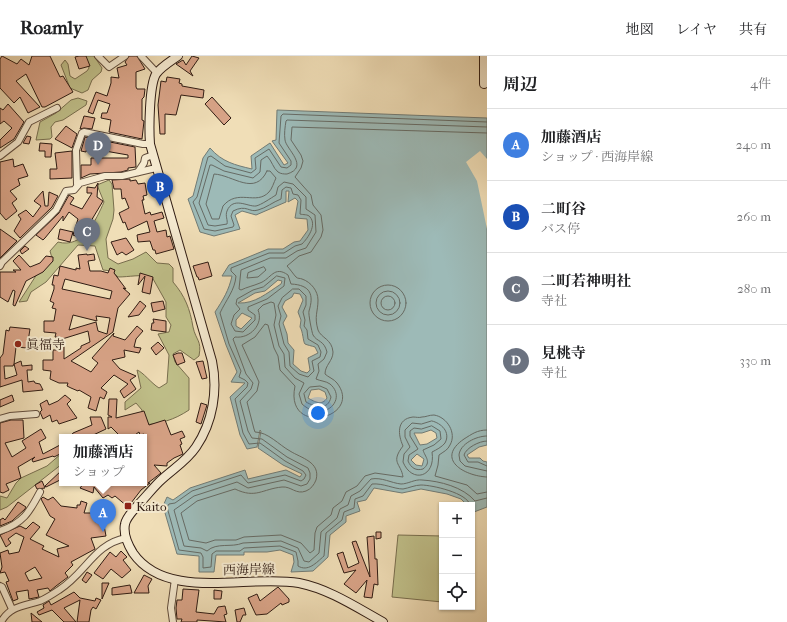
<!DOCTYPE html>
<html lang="ja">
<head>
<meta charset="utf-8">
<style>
  body { margin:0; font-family:"IM FELL French Canon","Noto Serif JP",serif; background:#f6f6f6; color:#202124 }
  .controls { position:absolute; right:12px; bottom:12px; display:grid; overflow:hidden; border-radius:0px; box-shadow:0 1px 3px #0004 }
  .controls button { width:36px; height:36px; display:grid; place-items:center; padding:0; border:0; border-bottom:1px solid #e0e0e0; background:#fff; color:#202124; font:20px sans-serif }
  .you { position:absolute; left:318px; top:357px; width:14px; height:14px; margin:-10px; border:3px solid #fff; border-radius:50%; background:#1a73e8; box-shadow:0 0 0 6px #1a73e833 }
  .badge { display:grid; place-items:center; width:26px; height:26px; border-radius:50%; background:#0f766e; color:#fff; font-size:13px; font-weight:700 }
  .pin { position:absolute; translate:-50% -33px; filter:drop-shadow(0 1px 2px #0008) }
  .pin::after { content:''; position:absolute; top:21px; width:14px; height:12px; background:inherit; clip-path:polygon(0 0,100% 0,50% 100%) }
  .popup { position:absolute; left:59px; top:378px; width:88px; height:52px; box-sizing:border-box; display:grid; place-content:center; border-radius:0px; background:#fff; filter:drop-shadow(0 1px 3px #0005); font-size:13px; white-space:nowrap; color:#757577 }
  .popup b { font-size:15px; color:#202124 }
  .popup::after { content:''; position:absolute; left:50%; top:100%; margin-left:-8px; border:8px solid transparent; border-top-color:#fff }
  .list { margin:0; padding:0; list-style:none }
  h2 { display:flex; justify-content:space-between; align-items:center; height:52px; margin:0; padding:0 16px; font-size:17px }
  h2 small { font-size:13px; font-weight:400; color:#757577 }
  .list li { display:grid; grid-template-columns:26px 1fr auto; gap:12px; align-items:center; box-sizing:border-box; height:72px; padding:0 16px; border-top:1px solid #e0e0e0 }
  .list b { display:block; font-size:15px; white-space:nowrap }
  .list p { margin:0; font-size:13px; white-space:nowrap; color:#757577 }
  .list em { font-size:13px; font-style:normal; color:#757577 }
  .icon { flex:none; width:22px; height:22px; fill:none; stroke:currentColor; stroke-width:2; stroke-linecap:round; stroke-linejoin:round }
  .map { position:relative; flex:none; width:487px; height:566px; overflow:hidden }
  header { display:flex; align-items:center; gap:24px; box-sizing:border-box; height:56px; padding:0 20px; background:#fff; border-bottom:1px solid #e0e0e0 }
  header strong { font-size:19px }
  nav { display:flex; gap:22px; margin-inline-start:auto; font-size:14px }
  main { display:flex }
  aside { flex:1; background:#fff }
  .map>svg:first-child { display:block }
  .green { fill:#c0c08a; stroke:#786e4e }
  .water { fill:#9dbab7; stroke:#717b75; fill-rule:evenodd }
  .pier { fill:#f0deb7 }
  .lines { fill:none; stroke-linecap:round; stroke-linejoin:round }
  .shore { stroke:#666b65; stroke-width:1 }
  .building { fill:#d9a488; stroke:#301c13; fill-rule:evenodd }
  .street-casing { stroke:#604c3c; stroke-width:8 }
  .secondary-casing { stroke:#301c13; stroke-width:10 }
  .street { stroke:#f5ead0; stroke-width:6 }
  .secondary { stroke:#f5ead0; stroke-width:8 }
  .poi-dot { fill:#8f2418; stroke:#f5ead0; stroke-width:1.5 }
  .labels { text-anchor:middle; stroke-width:4; stroke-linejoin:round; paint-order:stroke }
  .poi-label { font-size:13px; fill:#301c13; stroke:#f5ead0; text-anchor:start }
  .street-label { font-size:13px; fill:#301c13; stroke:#f5ead0 }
</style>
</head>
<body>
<header>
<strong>Roamly</strong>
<nav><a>地図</a><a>レイヤ</a><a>共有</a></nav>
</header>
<main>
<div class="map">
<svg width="487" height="566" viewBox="0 0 487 566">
  <rect width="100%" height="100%" fill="#f0deb7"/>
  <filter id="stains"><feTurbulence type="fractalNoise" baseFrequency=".005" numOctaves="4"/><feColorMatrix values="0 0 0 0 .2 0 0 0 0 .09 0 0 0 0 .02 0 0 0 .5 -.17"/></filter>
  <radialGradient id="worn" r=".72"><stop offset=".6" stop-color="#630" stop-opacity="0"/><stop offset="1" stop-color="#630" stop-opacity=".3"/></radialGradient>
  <g class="green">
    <path d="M84 0H94L102 12 101 16 92 24 88 34 82 37 70 32 61 9 65 4 68 8 70 20 75 23 87 15 89 12Z"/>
    <path d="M78 42 87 45 86 49 63 64 55 66 51 71 52 81 50 83 36 84 40 66 56 57 71 44Z"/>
    <path d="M109 124 112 128 114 154 113 163 106 183 108 202 118 208 133 203 146 196 157 207 169 208 173 212V226C185 240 190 253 193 271 196 285 202 284 199 300L194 304 180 294 173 298 175 306 189 322V354C174 364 160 368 142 369V354L136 347 125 354V346L141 332 137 314C143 316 151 327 159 332L167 327 169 299 158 278 169 276 171 269 166 261V246L152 221C141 218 129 221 118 221L112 215 103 214 95 190 78 189 46 226 31 236 27 245 19 246 37 218 52 202 50 195 58 186C83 193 96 164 104 146L97 129Z"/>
    <path d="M62 397V408L7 451 0 454V440L7 442 16 427 21 422 47 410Z"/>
    <path d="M398 479 442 480V546L392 541Z"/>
  </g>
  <path class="water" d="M277 54 487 62V389L479 391 467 399 469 402H480L483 405 487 406V451L474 456 472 449H467L461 443 447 438 421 433 402 437 374 432 366 444 357 446 360 455 346 460V466L330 479 328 501 313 515 291 516 294 506 293 499 280 494 267 496H244V499H216L214 516H199V500L177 498 163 450 167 441 173 444 190 432 245 414 248 423 286 414 300 421 302 418 283 409 258 392 261 375 260 374 257 391 247 393 240 379 230 341 245 327 231 326 237 316 226 289 215 256C223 244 229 234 232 220H222L229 209 268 193H283L294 186 300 185 308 174 307 163 295 162 298 145 295 142 288 146 289 135H286V146L256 159 242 155 235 159 240 173 214 180 200 176 188 143 193 140 203 102 210 92C222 106 235 109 252 113L251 100 270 87 284 109 288 107 272 85 276 84ZM278 224 282 225 281 228C267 237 255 248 238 247L255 237 265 235ZM294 237 300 238 303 244 298 256 301 264 300 271C303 275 303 286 305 288 307 289 312 290 315 291L318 297 308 302 310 314 307 317 301 315 293 308 294 294 288 287 287 278 283 267 287 260 282 251 285 245 292 241ZM242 257 252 262 241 273 236 270V264ZM319 333 325 336 327 342C322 350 315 346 308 342L311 334ZM431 374 436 377 437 382 427 388 420 389 414 377H422ZM417 398 424 403 422 410 416 409 411 404Z"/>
  <path class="pier" d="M480 95 487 103V173L477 125 466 106Z"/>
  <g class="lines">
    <g class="shore">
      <path d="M487 71 287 64 286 65C285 71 284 78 285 84 286 93 310 111 287 118 284 118 281 118 278 116 273 112 272 105 267 100L261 104 260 116 253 122 224 115 212 109H210L199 147 208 169 215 170 227 168C228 164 225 160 227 155 233 140 248 151 256 150 261 149 271 142 276 139L278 131 284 126 293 128 306 141V153L315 159 316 176 306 192 297 195 286 202H270L241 214 239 233 241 234C247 231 253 230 260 227 271 223 274 209 288 219L291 228C311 229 314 239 309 255 308 257 312 277 313 279 317 286 324 284 327 296L324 303 318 308 319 315 316 323C320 325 326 325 330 328 348 343 324 368 302 348L299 338 304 327 295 322 285 311 284 298 279 290 274 269 276 259 274 247 271 246 263 249 258 254C264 268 250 283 235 281L233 283 246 318 253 327 251 333 240 345 248 375 252 382 262 383 287 401 308 412 310 417V423L307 428 301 430 284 424 248 432 237 426 194 440 174 454 184 490 201 492 207 495C217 486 231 492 243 487L281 485 298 492 304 505 309 506 319 497 321 476 337 462 340 453 348 449 351 440 360 435 371 423C382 421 391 427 401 428 408 428 415 423 422 424 440 425 463 431 475 445L487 442"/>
      <path d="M487 77 292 71 291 84 301 99 303 105 301 112 295 121 311 139 313 149 321 159 323 174 321 181 311 196 299 200 287 210C290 213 294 219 296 221 298 223 300 222 302 223 311 226 318 235 318 244 318 256 314 260 318 274 321 282 332 283 333 296 333 305 325 309 325 318 328 321 334 323 337 327 364 362 284 382 295 330L280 314 278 300 274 292 268 269 265 268 255 281 242 289 259 326 257 335 247 346 254 373 255 376C268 376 279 389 290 395 301 402 321 406 316 424 314 429 311 433 306 435 296 439 291 430 282 431 262 433 256 443 235 433L197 445 181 457 189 484 206 487 215 484H236L244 481 281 479 301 487 310 497 314 494 315 477 317 471 331 459 333 452 342 445 346 436 357 430 365 420 375 417 403 421C401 407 390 407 403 390 398 379 396 363 413 361 416 361 419 362 422 361 426 361 429 359 434 359 447 361 457 377 450 389 448 394 443 396 439 399L438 409 435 420 467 429 477 438 487 436"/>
      <path d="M267 115H270L276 122C274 126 272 133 269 136 256 150 238 132 223 150L219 163H212L206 148 214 118C233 119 255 141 267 115Z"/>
      <path d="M264 211 266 214 258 221 247 222 248 217Z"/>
      <path d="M277 220 285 222 284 230 267 243 248 251V254L255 259V264L243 276 235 275 231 268 234 259 240 253 236 248 237 243 253 234 263 231Z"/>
      <circle cx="388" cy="247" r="18"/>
      <path d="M293 233H299L306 240V249L303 256 305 264 304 270 307 274 308 283 318 289 321 296 320 301 312 305 314 315 308 321 299 318 290 310 289 296 284 288 279 268 281 260 278 250 282 242Z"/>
      <circle cx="388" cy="247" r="12"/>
      <circle cx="388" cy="247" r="7"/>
      <path d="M310 331 320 330 327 333 331 341C328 355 315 351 306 346L304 338Z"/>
      <path d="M432 365C441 367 451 376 445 387 442 391 436 394 432 396 436 421 412 428 403 406L404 398 410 391 405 381V374L412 367 421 368Z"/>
      <path d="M432 370 440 375 441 383 434 389 423 394C425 401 432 406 423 413 416 415 411 412 408 405L409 399 418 393 410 380V375L414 372 421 373Z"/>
      <path d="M487 374C477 374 472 378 464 383 435 403 464 420 487 421"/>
      <path d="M487 380C476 380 460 388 459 399L460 405 465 410 487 415"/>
      <path d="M487 385C479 385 466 392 464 399L468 406H478L487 410"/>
      <path d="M470 449C468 437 432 429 421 429 415 429 409 432 403 433 394 433 383 427 372 428L363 440 355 443 354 452 344 456 342 464 326 477 324 500C316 507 308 516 298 510V505L296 496 280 490 244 492 240 495H216L212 498 211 511 203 512V501L201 497 179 494 167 451 169 448 175 447 192 435 241 419 248 427 285 419 301 425 304 423 306 419 303 415 285 405 260 387 249 388 243 377 235 343 247 331 248 327 245 324 239 321 241 315 229 288 220 257C226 244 235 234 236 220L231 215V212L269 197H284L295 190 302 188C308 182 317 169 310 161 308 158 303 159 300 158L301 144 298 139 293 138 291 132 286 131 282 134 281 143C273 146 266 152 258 154 249 157 247 148 233 155L231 160 234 169 233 171 215 175 204 173 193 146 197 141 208 101 211 100 225 110 251 117 256 113 255 102 269 93 281 111 287 112 291 109V105L279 87 281 60 283 58 487 66"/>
    </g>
  </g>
  <g class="building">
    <path d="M2 0 17 8 21 3 29 9 32 0H50L60 21 63 20 73 36 45 51H42L26 18 16 25 40 51 28 57 20 41 14 47 0 32V3Z"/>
    <path d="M79 0H86L90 10 79 13 75 1Z"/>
    <path d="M129 0H137L145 13 136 16V31L137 33H145L144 41 142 43V64L144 65 142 83 109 76 111 64 101 62 102 57H107L110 48 98 44 93 58 88 56 96 36 107 40 111 27V21L119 22 117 12 127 9 125 6Z"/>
    <path d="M192 0 199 2 190 15 193 20 176 8 183 4 186 9Z"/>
    <path d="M167 21 180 23 179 27 182 28V30L204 34 203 42 181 39 176 59 165 58V78H160L158 49 161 25 166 26Z"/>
    <path d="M212 41 231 62 224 69 205 48Z"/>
    <path d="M8 48 24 66 14 83 0 92V84L12 72 4 65 0 68V52L3 54Z"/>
    <path d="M84 60 95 62 92 73 84 72 80 73Z"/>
    <path d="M66 70 77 78 72 92 55 83Z"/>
    <path d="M27 80 31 81 29 88 23 87Z"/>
    <path d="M85 81 135 91 136 111 128 112V114L121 116 90 118 81 122V109H91V102H128V99L105 95V90L94 88 93 92 87 91 86 96 81 95Z"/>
    <path d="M40 87 52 88 51 101H45V95H39Z"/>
    <path d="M72 95V122L50 123V113H57L55 97Z"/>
    <path d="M13 103 14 111 23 108 28 120 18 123 20 129 10 135 17 143 12 147 17 155 6 164 0 157V106Z"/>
    <path d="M130 123V125L136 124 138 128 145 127 147 139 143 140 144 144H142L145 158 150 156 151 159 162 156 164 162 154 165 157 176 166 174 167 181 170 180 174 193 156 198 155 194H153L150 185 138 186 137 179 150 176 147 165 128 174 125 166 123 167 119 157 129 152 125 142 122 143 121 133H114L112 124Z"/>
    <path d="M98 127 97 141 103 145 88 170 84 167 78 181 73 179 78 163 69 156 63 165V160L45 182 43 184 36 179 59 157 69 139 74 142 70 148 82 153 92 137H87V131L95 132Z"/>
    <path d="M43 135 45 150H48L49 136 58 140 52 151 20 182 14 175 21 163 18 159 26 154 33 161 41 150 34 145Z"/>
    <path d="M0 173 17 185 0 202Z"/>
    <path d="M60 173 73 176 70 186 58 183Z"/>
    <path d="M126 182 134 194 126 199 122 196 117 199 111 186Z"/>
    <path d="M25 190 29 193 22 198 20 195Z"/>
    <path d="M87 198V199L94 198 95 204 88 205 90 215H101L108 217 110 212 115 214 114 217 126 233 123 232 130 238 118 252 113 276 71 305 91 316 98 307 92 302 114 277 113 280 125 284 137 270 143 275 136 283 134 291 141 292 139 297 124 294 125 301 112 304 120 313 136 320 130 324 136 333 124 342 120 335 128 328 114 319 101 332 107 336 104 343 100 341 96 355 88 352 91 341 79 334 78 335 71 332 67 330 68 327H59L50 323 51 315 43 314V304H53V294H57L59 289 64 288V303L81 292V290L90 286 88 275 59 284V281H55L56 277 44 276V265H54L56 253 52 252 54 247 50 245 54 233V229H52L54 219 58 220 60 210 76 214V212L80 213 78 199ZM65 223 112 235 110 243 62 233ZM73 259 97 265 96 260 110 262 107 278 98 275 96 266 69 274Z"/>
    <path d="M19 199 30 211 40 207 46 200 53 201V205L43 216 26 225 15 250 13 249 15 235 13 234 8 246 0 241V216H16L13 214H21L13 205Z"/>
    <path d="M208 206 212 220 199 224 198 221H197L193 210Z"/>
    <path d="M140 217 153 221 150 238 142 236 145 220 138 229Z"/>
    <path d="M140 245 146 250 139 259 128 261Z"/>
    <path d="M163 245 165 253 153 256 151 247Z"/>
    <path d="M153 263 166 265V276L151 274 152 267H154Z"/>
    <path d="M10 271 30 273 27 292 16 291 14 308 21 305 22 310 32 309V314H27L28 326 34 325 35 327 40 328 43 334 23 336 22 324 0 331V302L3 298 6 274 9 275ZM14 308 17 319 5 323 4 310H13Z"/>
    <path d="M158 286 164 292 156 299 151 292Z"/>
    <path d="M178 297H182L185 306 177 309 173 299Z"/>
    <path d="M203 305 207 322 202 323 196 306Z"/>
    <path d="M12 339 14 345 0 351V344Z"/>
    <path d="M65 339 71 344 67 348 77 362 59 368 57 364 52 366 50 359 43 363 40 356 42 354 40 348 47 344 49 349 58 345Z"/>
    <path d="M109 343H117L116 362 144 355 149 369 165 364 171 379 182 375 185 381 180 383 182 388 180 389 183 398 174 402 167 407V410L154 409 161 417 148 427H150L141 434 128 451 115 440 112 442 108 439 103 442 94 431 93 437 80 432 84 427H144V378L140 379 139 376 132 381H121L111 371 108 373V361H112L108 359Z"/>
    <path d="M201 347 207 349 201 368 196 366Z"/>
    <path d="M90 361H101L106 373 89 381H70L73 377 92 369Z"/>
    <path d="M11 364H23L24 382 5 387 12 401 26 392 22 385 41 373 46 382 39 386 43 398 60 389 62 397 54 401 53 400 33 406 32 404 35 401 18 411 21 422 6 428 9 434 3 437 0 436V367Z"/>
    <path d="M62 414V423L46 431 45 430Z"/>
    <path d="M42 425 45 432 37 433 35 429Z"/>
    <path d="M43 441 48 444 53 441 61 450 77 452V449H80L81 445 87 447 84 457H94L95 466 103 464 106 480 91 482 95 493 71 506 73 509 65 517 68 521 56 530 50 535 48 532 37 534 39 541 29 543 28 534 16 536 18 543 13 545 6 526 9 525 5 516 0 517 2 511 0 497 8 494 9 498 19 496 24 481 16 477 8 483 11 487 6 491 0 479 20 470 26 473 33 466 40 471 30 483 44 490 42 493 59 501 57 493 69 490 46 479 55 463 50 460 41 443ZM35 511 42 522 29 525 25 517Z"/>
    <path d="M18 446 26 451 25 453 12 465 0 470V464L3 462 5 464Z"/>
    <path d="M376 476H381V482L376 483Z"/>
    <path d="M374 480 375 503H377L378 529 374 528 372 542 364 541 367 524 356 537 344 528 356 514 344 517 337 498 343 496 348 512 359 507 352 486 356 485 370 521 367 481Z"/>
    <path d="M121 495 127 501 123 504 131 514 122 522 111 513 103 523 94 517 110 496 116 501Z"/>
    <path d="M87 516 92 519 86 527 82 524Z"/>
    <path d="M144 519 152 523 148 530 149 537H134Z"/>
    <path d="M102 527H109L102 543Z"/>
    <path d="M130 529 132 537 112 539V532Z"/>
    <path d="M278 531 289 543V546L282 549 281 547 267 558 256 559 248 542 257 538 260 545Z"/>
    <path d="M183 533 199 534 196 556 214 558 218 551 225 550 227 558 224 559 226 566 197 564V566H181L182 563H177L176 552 177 544H182Z"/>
    <path d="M214 534 222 535 221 543H214Z"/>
    <path d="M74 536 80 542 95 545 96 542 101 544 96 553 93 551 91 554 89 566H77L80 544 64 552 76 566H64L52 554 39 559 37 556 44 552 43 549 49 545 51 549Z"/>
    <path d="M244 552 246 559H243L240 566H237L235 554Z"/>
    <path d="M31 557 42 566H32Z"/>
  </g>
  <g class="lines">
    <defs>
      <g id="street">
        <path d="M98 0 109 11 125 0"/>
        <path d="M141 0 157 17"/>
        <path d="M0 100 18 86 29 66 57 52"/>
        <path d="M138 116 144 107 145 102 153 99"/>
        <path d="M77 128 76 94 82 77 84 76 143 88H150"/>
        <path d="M0 210 2 206 49 161 56 154 66 135 74 134 80 127 105 120H122L156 112"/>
        <path d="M0 363 10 360 36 358"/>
        <path d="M0 475C23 467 29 457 40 436"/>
        <path d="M0 530 2 531 12 553"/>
        <path d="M1 566C10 550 24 550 40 545 47 542 53 538 59 534 86 517 94 488 126 482"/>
        <path d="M173 566 171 552 175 523"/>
      </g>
      <g id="secondary">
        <path d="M178 0C171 5 161 11 156 18 149 30 149 74 150 88L212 305C218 334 213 366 196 391 186 406 171 414 159 426 151 434 144 443 136 451 132 456 126 462 125 468 123 478 128 489 133 497 167 546 248 518 299 527 329 533 356 551 383 566"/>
        <path d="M484 28V0"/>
      </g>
    </defs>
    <use href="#street" class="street-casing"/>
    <use href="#secondary" class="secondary-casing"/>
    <use href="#street" class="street"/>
    <use href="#secondary" class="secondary"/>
  </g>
  <g class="poi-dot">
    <circle cx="18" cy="288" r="4"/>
    <rect x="124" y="446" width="8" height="8" rx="2"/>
  </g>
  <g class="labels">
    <g class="poi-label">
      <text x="26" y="293">眞福寺</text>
      <text x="136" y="455">Kaito</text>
    </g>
    <g class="street-label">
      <text transform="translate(249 513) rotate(-1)" y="5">西海岸線</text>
    </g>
  </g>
  <rect width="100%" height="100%" filter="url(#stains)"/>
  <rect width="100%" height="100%" fill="url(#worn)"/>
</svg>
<div class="controls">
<button>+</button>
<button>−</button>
<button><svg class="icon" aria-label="locate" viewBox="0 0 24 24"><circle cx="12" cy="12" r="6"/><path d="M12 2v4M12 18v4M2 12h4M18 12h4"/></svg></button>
</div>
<div class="you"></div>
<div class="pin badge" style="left:103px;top:476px;background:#3f7fe0">A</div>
<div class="popup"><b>加藤酒店</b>ショップ</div>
<div class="pin badge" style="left:160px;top:150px;background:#1a4fb4">B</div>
<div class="pin badge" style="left:87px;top:195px;background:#6b7280">C</div>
<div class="pin badge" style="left:98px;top:109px;background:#6b7280">D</div>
</div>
<aside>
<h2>周辺<small>4件</small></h2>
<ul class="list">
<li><span class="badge" style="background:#3f7fe0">A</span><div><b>加藤酒店</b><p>ショップ · 西海岸線</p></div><em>240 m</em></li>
<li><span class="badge" style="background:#1a4fb4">B</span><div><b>二町谷</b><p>バス停</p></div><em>260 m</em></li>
<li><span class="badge" style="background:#6b7280">C</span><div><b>二町若神明社</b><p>寺社</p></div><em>280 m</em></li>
<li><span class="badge" style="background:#6b7280">D</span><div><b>見桃寺</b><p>寺社</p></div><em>330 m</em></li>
</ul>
</aside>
</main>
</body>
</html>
